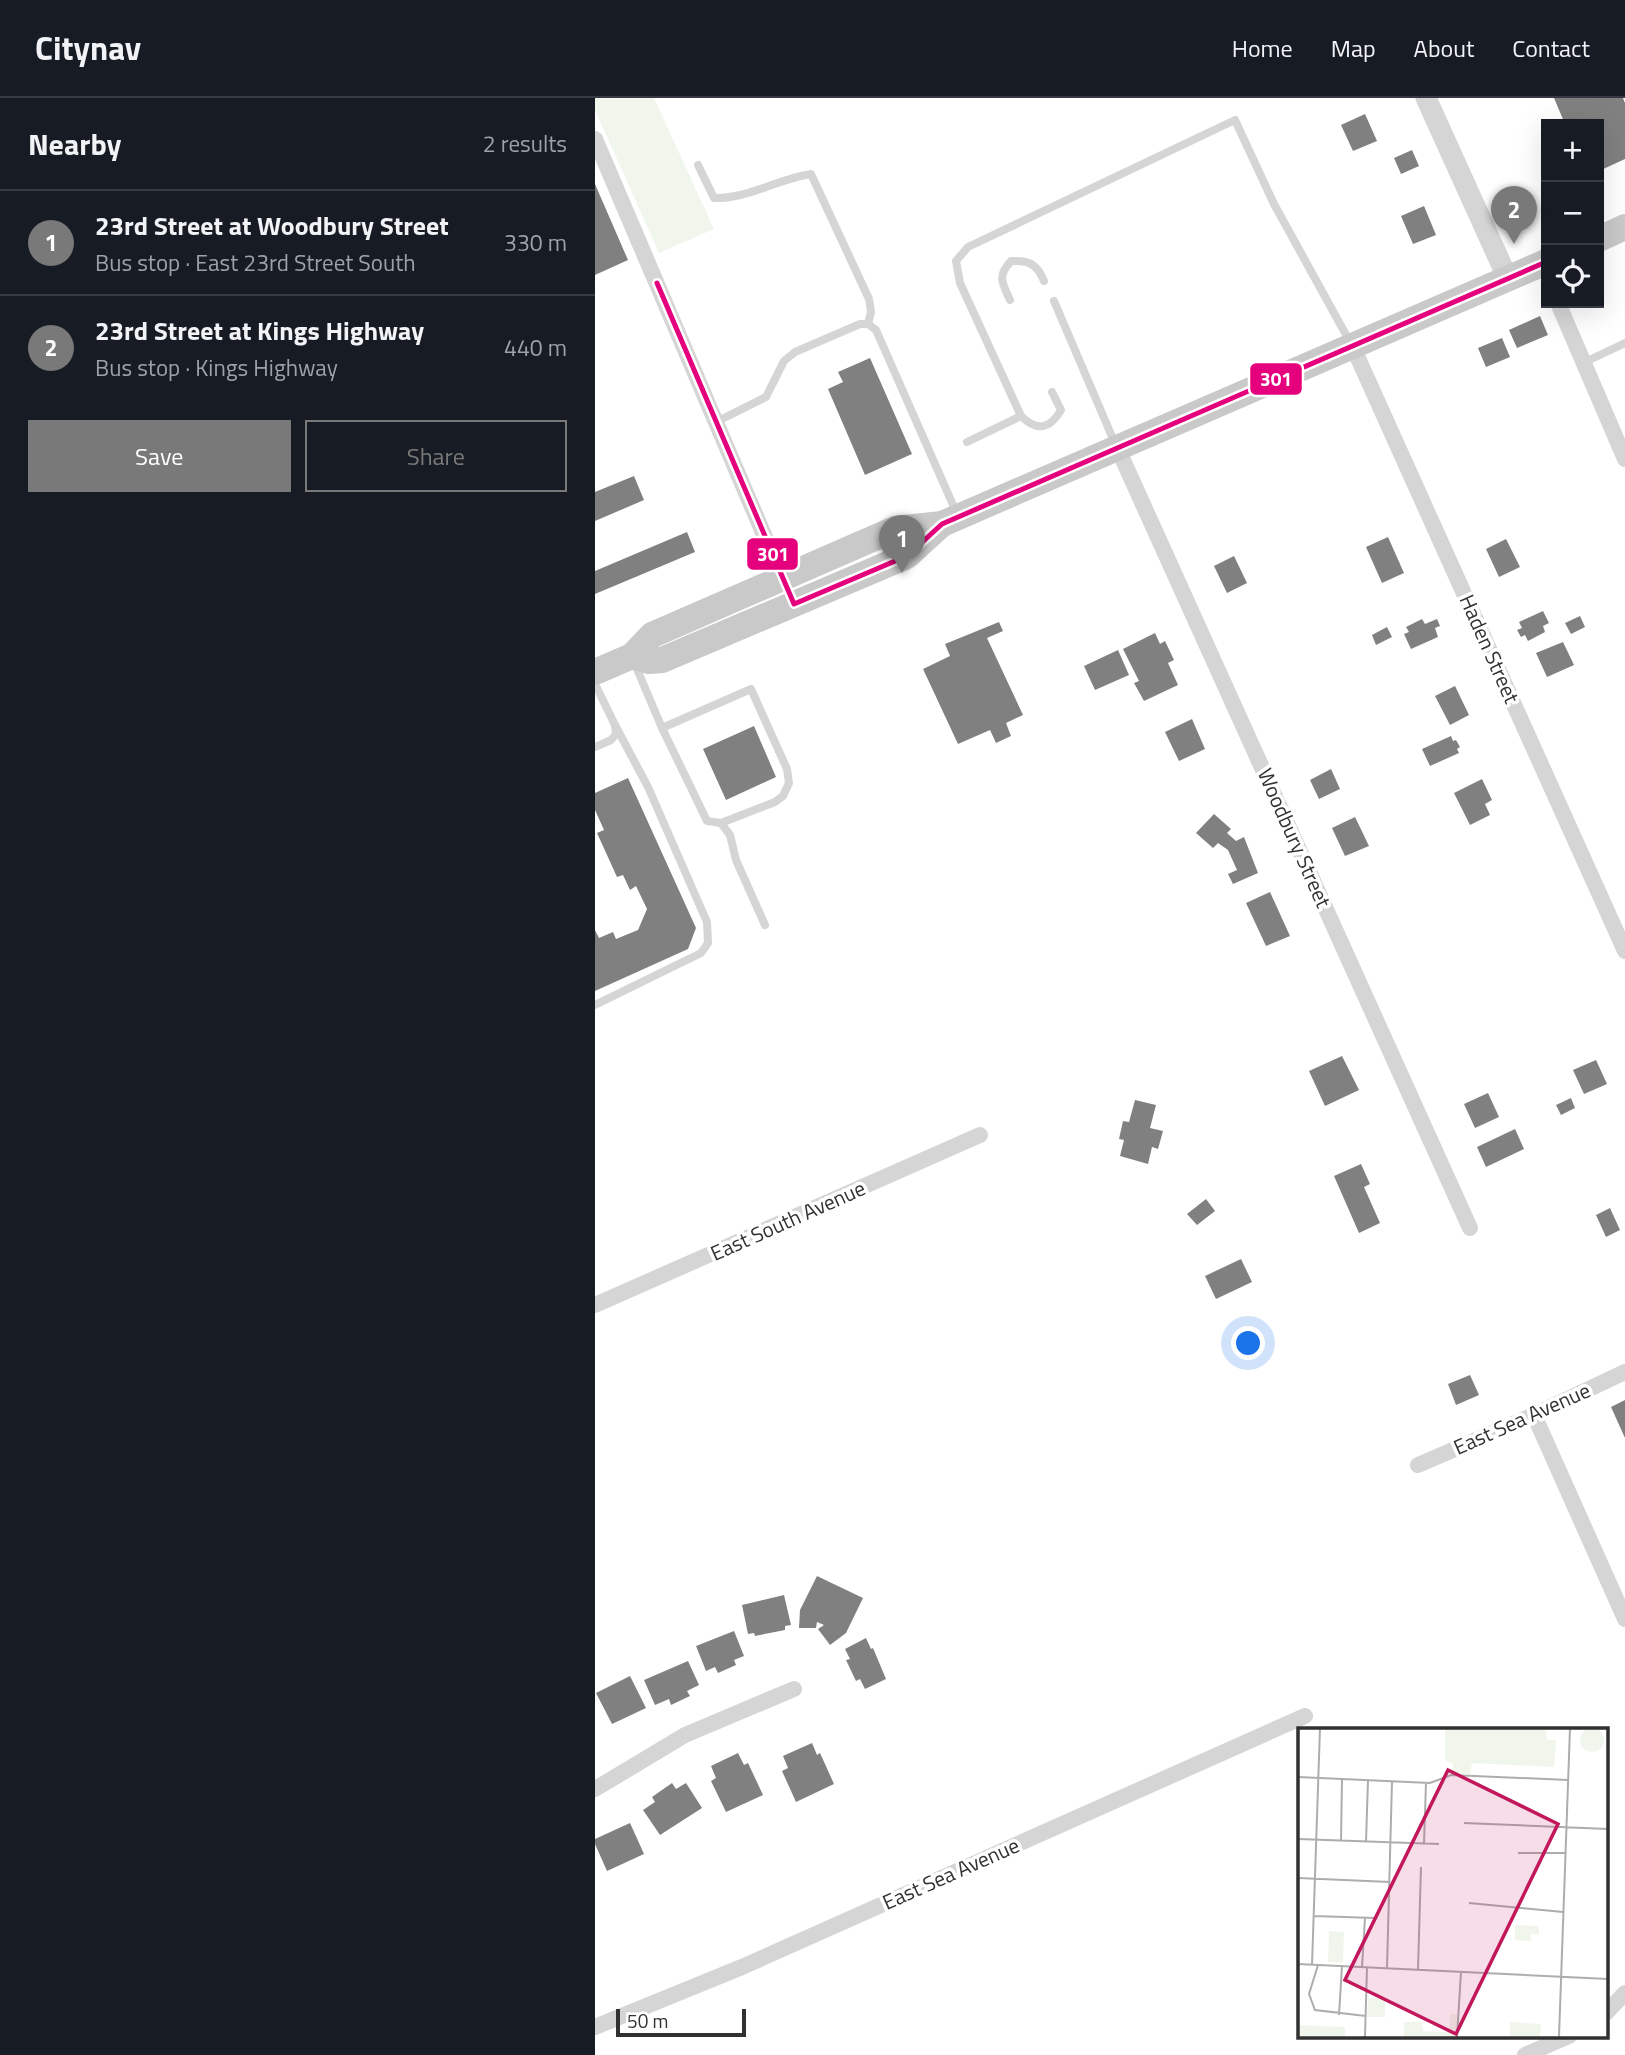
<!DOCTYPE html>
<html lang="en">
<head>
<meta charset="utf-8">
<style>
  body { margin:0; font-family:"Titillium Web",sans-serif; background:#242831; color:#f1f3f6 }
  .controls { position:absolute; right:21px; top:21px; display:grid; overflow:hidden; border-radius:0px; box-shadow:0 7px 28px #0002 }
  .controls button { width:63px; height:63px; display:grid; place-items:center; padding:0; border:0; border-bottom:2px solid #363941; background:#171b24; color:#f1f3f6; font:35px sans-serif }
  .scale { position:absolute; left:21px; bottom:18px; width:130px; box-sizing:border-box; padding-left:7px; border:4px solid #313131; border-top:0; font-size:19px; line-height:24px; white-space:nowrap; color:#313131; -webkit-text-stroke:5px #fff; paint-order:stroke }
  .you { position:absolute; left:654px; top:1246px; width:24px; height:24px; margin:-18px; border:5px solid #fff; border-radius:50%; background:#1a73e8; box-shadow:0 0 0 10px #1a73e833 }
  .badge { display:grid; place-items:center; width:46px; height:46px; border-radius:50%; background:#797979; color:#fff; font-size:23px; font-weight:700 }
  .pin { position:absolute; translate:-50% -58px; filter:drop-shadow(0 2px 4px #0008) }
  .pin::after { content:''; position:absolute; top:37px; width:24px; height:21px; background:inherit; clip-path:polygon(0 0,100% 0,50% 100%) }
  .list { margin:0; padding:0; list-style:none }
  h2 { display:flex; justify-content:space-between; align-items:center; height:91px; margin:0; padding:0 28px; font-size:30px }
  h2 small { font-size:23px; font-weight:400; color:#9ea1a6 }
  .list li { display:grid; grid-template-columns:46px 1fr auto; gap:21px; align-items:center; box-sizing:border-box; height:105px; padding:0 28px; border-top:2px solid #363941 }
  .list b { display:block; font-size:26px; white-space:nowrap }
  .list p { margin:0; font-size:23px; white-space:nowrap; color:#9ea1a6 }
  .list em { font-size:23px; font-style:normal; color:#9ea1a6 }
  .actions { display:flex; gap:14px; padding:21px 28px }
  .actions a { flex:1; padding:16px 0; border:2px solid #797979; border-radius:0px; text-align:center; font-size:24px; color:#797979 }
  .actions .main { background:#797979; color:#fff }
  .icon { flex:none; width:38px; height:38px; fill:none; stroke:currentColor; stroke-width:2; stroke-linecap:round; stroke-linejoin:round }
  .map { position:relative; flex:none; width:1030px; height:1957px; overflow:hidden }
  header { display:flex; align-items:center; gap:42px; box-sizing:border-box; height:98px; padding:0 35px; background:#171b24; border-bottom:2px solid #363941 }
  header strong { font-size:33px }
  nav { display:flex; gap:38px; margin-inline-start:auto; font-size:24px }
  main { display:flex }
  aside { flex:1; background:#171b24 }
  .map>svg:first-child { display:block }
  .green { fill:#f1f6ed }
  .building { fill:#808080 }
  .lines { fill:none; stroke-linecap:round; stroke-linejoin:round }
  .service { stroke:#d5d5d5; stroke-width:8 }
  .minor { stroke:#d5d5d5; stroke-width:16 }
  .tertiary { stroke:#d5d5d5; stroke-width:21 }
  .primary { stroke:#c9c9c9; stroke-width:26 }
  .bus-1-casing { stroke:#fff; stroke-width:10 }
  .bus-1 { stroke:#e5007d; stroke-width:5 }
  .labels { text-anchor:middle; stroke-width:7; stroke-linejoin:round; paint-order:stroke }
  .street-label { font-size:21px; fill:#313131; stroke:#fff }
  .inset-road { fill:none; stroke:#adadad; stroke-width:2 }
  .view { fill:#c2185b; fill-opacity:0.15; stroke:#c2185b; stroke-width:3.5 }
  .inset-edge { fill:none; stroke:#313131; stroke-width:3.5 }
  .line-badge { stroke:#fff; stroke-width:2.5 }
  .badge-label { font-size:19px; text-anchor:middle; font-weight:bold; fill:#fff }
</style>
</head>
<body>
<header>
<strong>Citynav</strong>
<nav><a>Home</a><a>Map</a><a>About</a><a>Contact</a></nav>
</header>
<main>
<aside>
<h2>Nearby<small>2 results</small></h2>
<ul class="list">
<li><span class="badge">1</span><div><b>23rd Street at Woodbury Street</b><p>Bus stop · East 23rd Street South</p></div><em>330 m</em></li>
<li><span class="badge">2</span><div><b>23rd Street at Kings Highway</b><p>Bus stop · Kings Highway</p></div><em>440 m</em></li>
</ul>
<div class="actions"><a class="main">Save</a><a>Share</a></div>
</aside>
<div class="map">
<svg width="1030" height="1957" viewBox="0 0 1030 1957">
  <rect width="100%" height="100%" fill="#fff"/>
  <path class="green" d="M0 0H59L119 131 64 155 0 12Z"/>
  <g class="building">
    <path d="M959 0H1028L1030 5V61L1004 73V26H970Z"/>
    <path d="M770 16 782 43 758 53 746 27Z"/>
    <path d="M817 52 824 68 806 76 799 60Z"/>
    <path d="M0 86 33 162 0 177Z"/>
    <path d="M829 108 841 137 818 146 806 118Z"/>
    <path d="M945 218 953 237 922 250 914 232Z"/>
    <path d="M907 240 915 259 891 269 883 250Z"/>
    <path d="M275 260 317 356 270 377 233 291 248 284 243 274Z"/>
    <path d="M39 378 49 402 0 423V394Z"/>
    <path d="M92 434 100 454 0 496V473Z"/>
    <path d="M793 439 809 475 787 485 771 449Z"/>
    <path d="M911 441 925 469 904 479 891 451Z"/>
    <path d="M639 458 652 485 632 495 619 468Z"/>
    <path d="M948 513 954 525 948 528 950 534 933 543 930 537 926 539 922 532 927 530 924 524Z"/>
    <path d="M985 518 990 529 976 536 970 525Z"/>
    <path d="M827 521 830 526 842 521 845 528 840 530 843 539 816 551 809 536 814 534 811 529Z"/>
    <path d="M404 524 408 533 392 540 428 617 411 625 416 638 401 645 395 632 363 646 328 571 355 558 350 546Z"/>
    <path d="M792 529 797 539 781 547 777 537Z"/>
    <path d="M560 535 565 546 570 543 579 562 573 565 583 587 549 603 539 585 544 583 528 551Z"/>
    <path d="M968 544 979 567 952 579 941 555Z"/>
    <path d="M523 552 534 577 500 592 489 568Z"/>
    <path d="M860 588 874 617 855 627 840 598Z"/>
    <path d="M597 621 610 651 584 663 570 634Z"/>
    <path d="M159 628 181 679 131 702 108 651Z"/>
    <path d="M856 638 858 643 861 642 865 649 862 651 864 655 835 668 827 651Z"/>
    <path d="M736 671 745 691 724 701 715 682Z"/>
    <path d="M33 680 101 830 93 851 0 893V832L4 840 18 834 21 841 43 832 52 811 41 788 35 792 28 777 22 779 2 735 9 732 0 712V695Z"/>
    <path d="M887 681 897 702 890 706 895 717 875 727 859 695Z"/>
    <path d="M619 716 636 731 632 735 641 743 649 739 663 775 638 786 633 776 642 772 633 752 623 745 618 750 601 735Z"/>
    <path d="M760 719 774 748 750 758 737 730Z"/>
    <path d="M675 794 695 838 671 848 651 805Z"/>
    <path d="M747 958 764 992 730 1008 714 973Z"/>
    <path d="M1001 962 1012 986 989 996 978 972Z"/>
    <path d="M893 995 904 1019 880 1030 869 1006Z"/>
    <path d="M976 1000 980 1010 966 1017 961 1007Z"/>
    <path d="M540 1002 561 1007 555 1030 568 1033 563 1051 557 1049 553 1066 525 1058 529 1042 524 1041 528 1023 534 1024Z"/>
    <path d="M920 1031 929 1051 891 1069 882 1049Z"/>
    <path d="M766 1066 775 1086 769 1089 785 1125 764 1135 739 1078Z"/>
    <path d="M611 1101 620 1113 602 1127 592 1116Z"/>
    <path d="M1015 1110 1025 1132 1011 1139 1001 1117Z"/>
    <path d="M646 1161 657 1184 621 1201 610 1178Z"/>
    <path d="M875 1277 884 1297 861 1307 853 1286Z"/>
    <path d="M1030 1302V1340L1016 1309Z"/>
    <path d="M222 1478 268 1500 251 1535 235 1547 223 1531 229 1527 222 1524 221 1530H204L205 1512Z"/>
    <path d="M189 1497 196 1527 190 1528V1532L160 1538 159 1535 153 1536 147 1507Z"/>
    <path d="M139 1533 149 1558 139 1562 141 1567 123 1575 120 1569 111 1573 101 1548Z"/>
    <path d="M271 1540 276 1551 278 1550 291 1581 270 1591 265 1581 261 1583 251 1562 255 1561 250 1551Z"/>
    <path d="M93 1563 104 1587 92 1593 95 1598 76 1607 74 1601 60 1607 49 1582Z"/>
    <path d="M35 1578 51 1610 17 1626 1 1595Z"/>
    <path d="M217 1645 222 1657 225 1655 239 1686 201 1704 187 1673 193 1670 188 1658Z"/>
    <path d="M143 1655 149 1667 153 1665 168 1697 131 1714 116 1683 121 1680 116 1668Z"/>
    <path d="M77 1685 81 1691 91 1685 107 1710 65 1737 48 1712 60 1704 57 1699Z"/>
    <path d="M35 1725 49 1756 12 1773 0 1746V1741Z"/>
  </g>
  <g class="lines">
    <g class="service">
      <path d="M103 67 119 100C153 101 182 81 216 76L274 201 276 214 273 226"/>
      <path d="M415 202C407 185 402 178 416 163 434 162 442 166 449 183"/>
      <path d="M459 203 521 348"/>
      <path d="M988 265 1030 245"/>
      <path d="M457 294 466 312C455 331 442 334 426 318L365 185 361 163 373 149 640 22 679 106 755 244"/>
      <path d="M121 324 171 299 189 263 200 254 265 226H273L281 232 362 416"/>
      <path d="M372 344 426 318"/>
      <path d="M39 564 67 630 156 591 192 671 194 685 188 698 180 704 126 725"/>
      <path d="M0 586 20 627 21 636 16 642 0 649"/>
      <path d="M67 630 112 723 126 725 135 737 141 762 170 827"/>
      <path d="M0 907 106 855 113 845 112 824 53 689 20 627"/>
    </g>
    <g class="minor">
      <path d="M0 41 190 486"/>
      <path d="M963 205 1030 361"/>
      <path d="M758 249 1030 853"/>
      <path d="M523 351 875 1130"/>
      <path d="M0 1207 385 1037"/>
      <path d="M939 1317 1030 1521"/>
      <path d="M823 1367 939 1317 1030 1274"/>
      <path d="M0 1691 90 1637 199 1591"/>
      <path d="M1011 1915 1030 1895"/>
      <path d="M0 1929 147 1869 710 1618"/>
      <path d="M930 1957 974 1938"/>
    </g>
    <path class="tertiary" d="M831 0 913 181"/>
    <g class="primary">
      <path d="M1004 141 1030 129"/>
      <path d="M37 558 54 563 67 562 312 458 347 426"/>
      <path d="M0 574 37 558 57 537 300 431 347 426 951 164"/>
    </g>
    <defs>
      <path id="bus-1" d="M62 185 199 506 312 458 347 426 951 164"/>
    </defs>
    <use href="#bus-1" class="bus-1-casing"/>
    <use href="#bus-1" class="bus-1"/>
  </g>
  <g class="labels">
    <g class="street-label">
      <text transform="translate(894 551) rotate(66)" y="7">Haden Street</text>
      <text transform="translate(699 740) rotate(66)" y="7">Woodbury Street</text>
      <text transform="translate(193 1123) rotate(-24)" y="7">East South Avenue</text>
      <text transform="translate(927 1321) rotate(-24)" y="7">East Sea Avenue</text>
      <text transform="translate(356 1776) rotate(-24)" y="7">East Sea Avenue</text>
    </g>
  </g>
  <g transform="translate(703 1630)">
    <rect width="310" height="310" fill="#fff"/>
    <path d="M147 0H248L249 12H258L256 39 174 35 172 46 154 45 155 36 147 32ZM282 12a12 12 0 1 1 24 0a12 12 0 1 1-24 0ZM217 197 241 198V206H233V213L217 212ZM31 203 46 204 45 235 30 234ZM70 270H87V289H69ZM152 286H159L158 309H106V294H124L125 303 151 304ZM212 294 243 296 242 309H212ZM0 297 47 299V309H0Z" fill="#f1f6ed"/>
    <path class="inset-road" d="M0 49 132 55 153 47 270 52M166 95 310 101M0 111 141 116M43 113 44 51M68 114 70 52M126 115 128 55M220 125H267M0 150 92 154M171 175 265 184M16 188 77 190M0 236 310 251M14 237 22 0M20 237 11 266 17 282 68 288M64 239 67 190M89 240 94 53M120 241 123 139M41 287 44 238M67 309 69 239M159 309 163 244M261 309 272 0"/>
    <path class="view" d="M150 42 260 96 158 306 47 252Z"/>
    <rect width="310" height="310" class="inset-edge"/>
  </g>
  <g class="line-badge">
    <rect x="654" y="264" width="54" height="34" rx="7" fill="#e5007d"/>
    <rect x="151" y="439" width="53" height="34" rx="7" fill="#e5007d"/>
  </g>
  <g class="badge-label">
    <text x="681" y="288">301</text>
    <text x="178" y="463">301</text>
  </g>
</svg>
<div class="controls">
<button>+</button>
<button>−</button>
<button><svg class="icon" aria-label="locate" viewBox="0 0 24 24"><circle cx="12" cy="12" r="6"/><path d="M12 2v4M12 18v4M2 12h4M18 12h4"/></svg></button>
</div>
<div class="scale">50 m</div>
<div class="you"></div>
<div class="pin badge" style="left:307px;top:475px">1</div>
<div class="pin badge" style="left:919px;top:146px">2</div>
</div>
</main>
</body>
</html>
